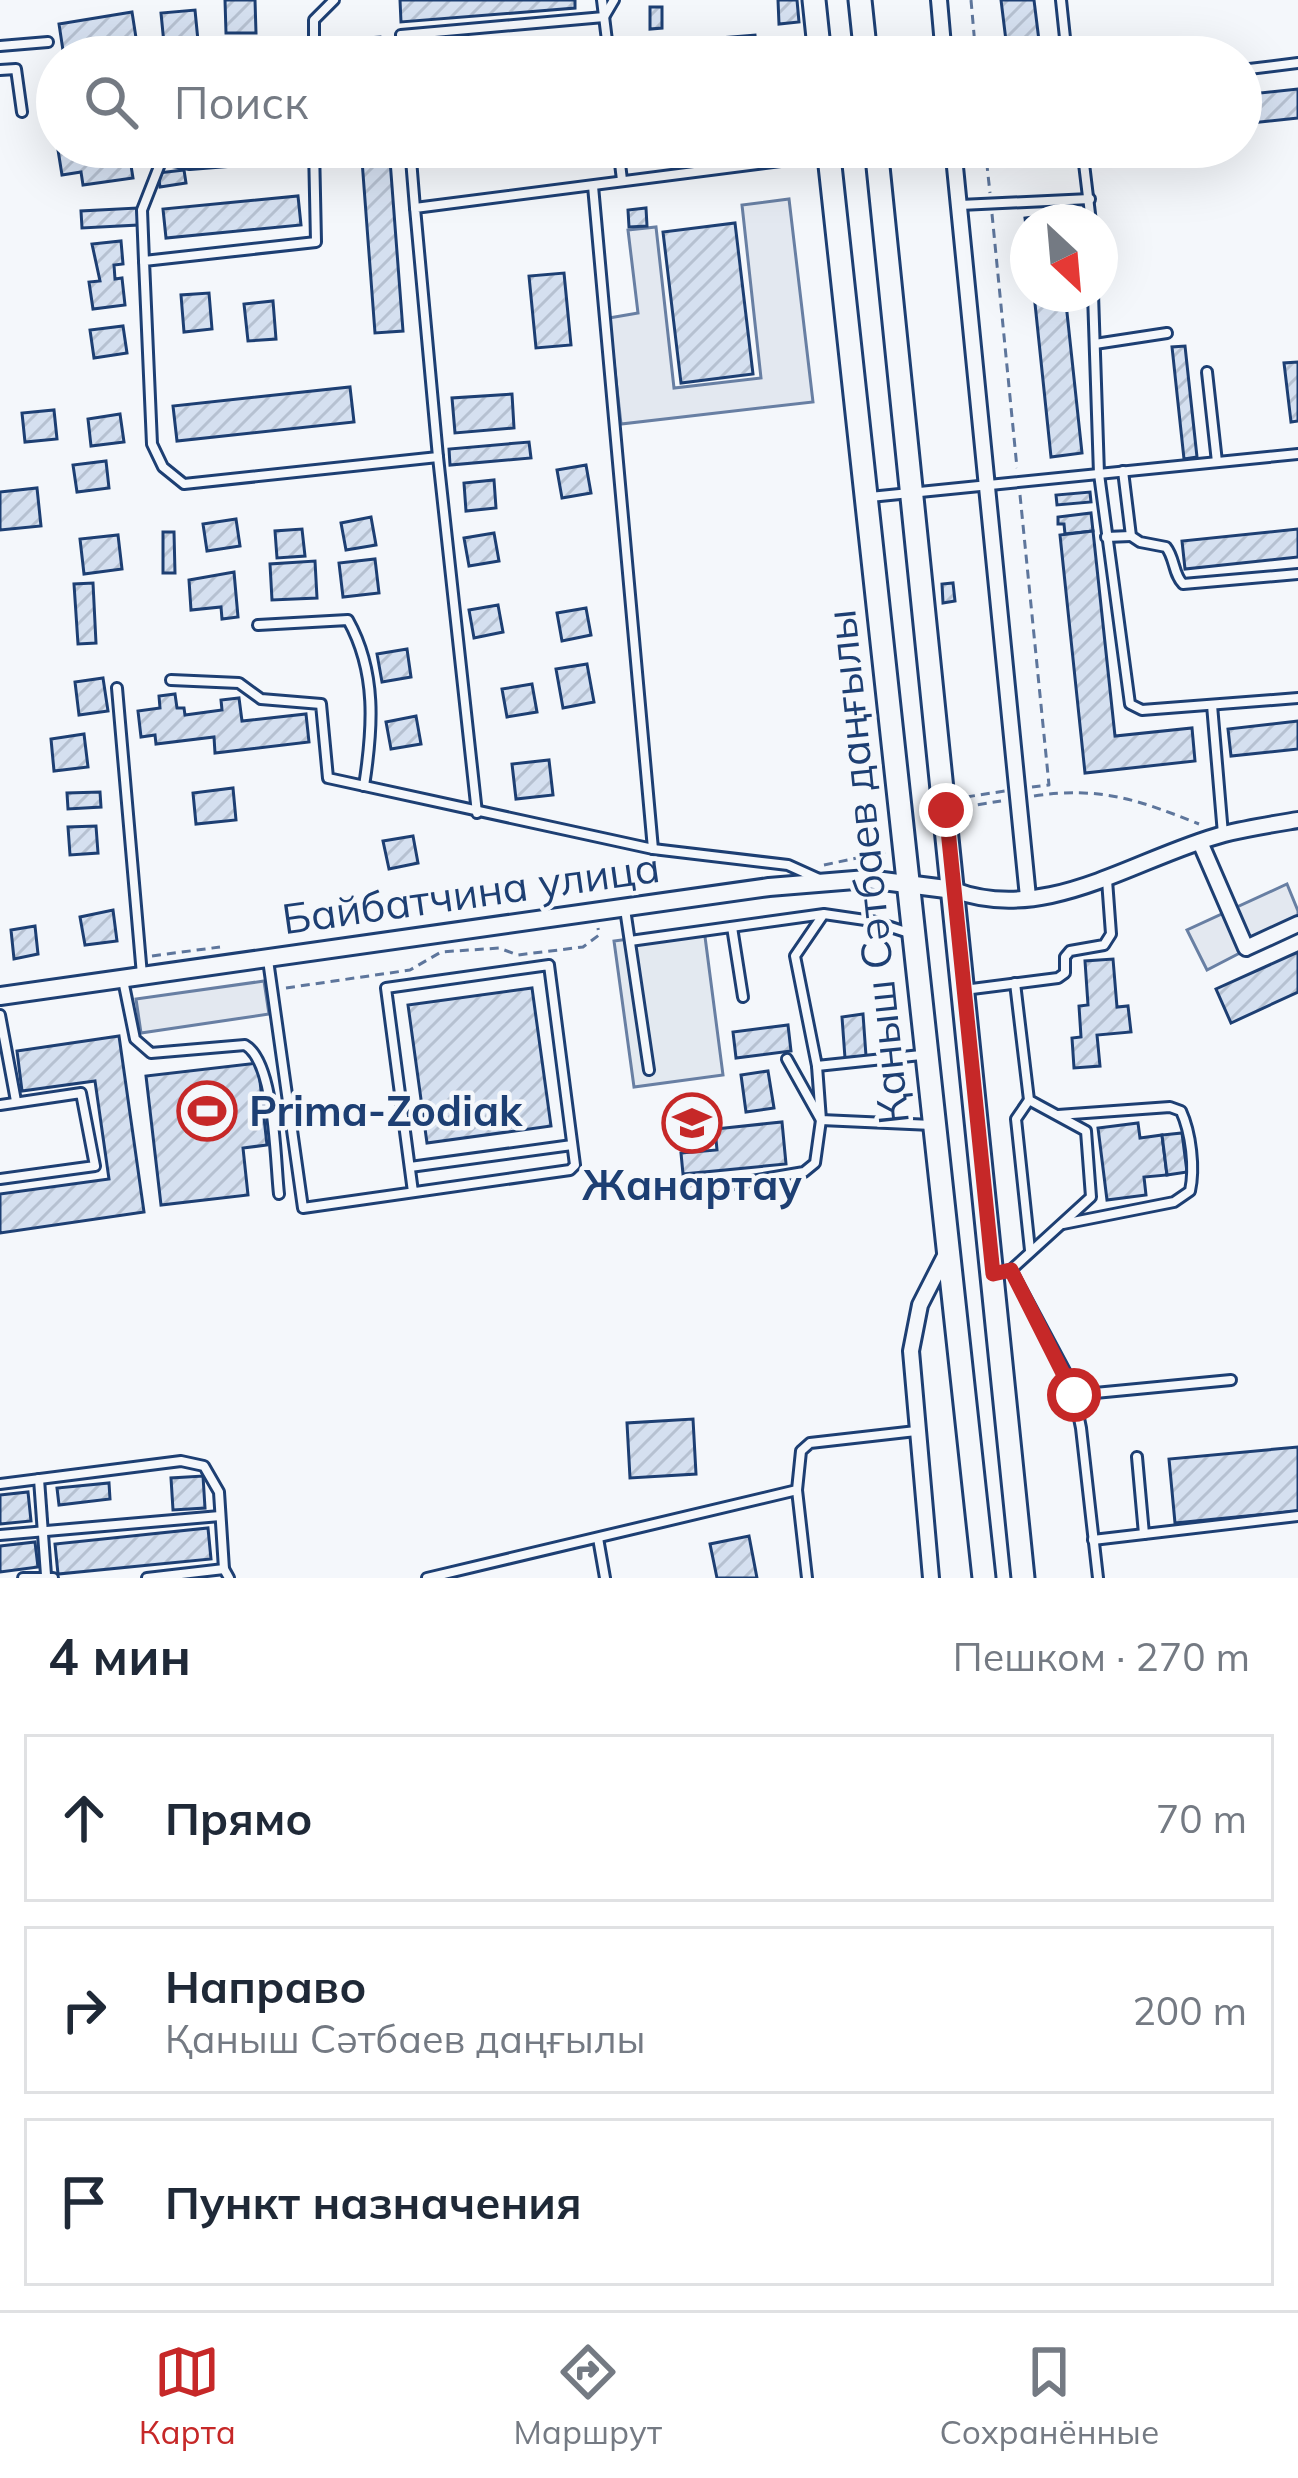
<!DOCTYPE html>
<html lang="ru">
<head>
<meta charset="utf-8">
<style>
  body { margin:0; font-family:Mulish,sans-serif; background:#f2f2f3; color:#1f2937 }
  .compass { position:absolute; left:1010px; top:204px; width:108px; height:108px; border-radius:50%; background:#fff; box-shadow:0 12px 48px #0002; rotate:154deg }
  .stop { position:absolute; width:36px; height:36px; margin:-27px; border:9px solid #c62828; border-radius:50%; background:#fff }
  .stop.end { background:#c62828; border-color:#fff; box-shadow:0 3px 12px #0008 }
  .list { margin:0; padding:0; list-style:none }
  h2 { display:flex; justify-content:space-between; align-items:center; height:156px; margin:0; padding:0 48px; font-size:51px }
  h2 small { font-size:39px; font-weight:400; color:#747a83 }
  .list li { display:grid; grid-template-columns:78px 1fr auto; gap:36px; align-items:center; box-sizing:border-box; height:168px; margin:0 24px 24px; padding:0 24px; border:3px solid #e0e1e3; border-radius:0px }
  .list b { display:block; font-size:45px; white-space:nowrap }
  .list p { margin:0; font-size:39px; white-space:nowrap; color:#747a83 }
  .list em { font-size:39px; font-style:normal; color:#747a83 }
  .icon { flex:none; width:66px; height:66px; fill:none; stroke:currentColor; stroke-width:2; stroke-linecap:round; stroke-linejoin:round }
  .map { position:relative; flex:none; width:1298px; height:1578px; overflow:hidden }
  .search { position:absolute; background:#fff; box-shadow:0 12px 48px #0002; left:36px; right:36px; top:36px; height:132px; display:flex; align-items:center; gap:30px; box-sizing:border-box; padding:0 42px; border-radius:66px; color:#747a83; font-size:45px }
  .sheet { height:732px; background:#fff }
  nav { display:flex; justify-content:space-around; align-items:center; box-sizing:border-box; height:168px; border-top:3px solid #e0e1e3; background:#fff; font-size:33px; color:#747a83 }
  nav a { display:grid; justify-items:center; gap:6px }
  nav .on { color:#c62828 }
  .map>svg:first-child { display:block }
  .park { fill:#e3e9f0; stroke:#687fa3; stroke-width:3 }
  .parking { fill:#e3e8f0; stroke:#687fa3; stroke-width:3 }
  .building { fill:url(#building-hatch); stroke:#1d3f73; stroke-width:3 }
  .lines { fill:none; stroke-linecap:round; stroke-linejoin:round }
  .service-casing { stroke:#1d3f73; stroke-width:14 }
  .minor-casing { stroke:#1d3f73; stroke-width:20 }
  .tertiary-casing { stroke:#1d3f73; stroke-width:22 }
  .secondary-casing { stroke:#1d3f73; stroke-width:27 }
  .path { stroke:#5e769c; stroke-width:3; stroke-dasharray:9 6; stroke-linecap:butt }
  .service { stroke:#f4f7fb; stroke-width:8 }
  .minor { stroke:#f4f7fb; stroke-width:14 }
  .tertiary { stroke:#f4f7fb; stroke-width:16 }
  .secondary { stroke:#f4f7fb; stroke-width:21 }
  .route { stroke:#c62828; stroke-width:15 }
  .labels { text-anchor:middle; stroke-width:9; stroke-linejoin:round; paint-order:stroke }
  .street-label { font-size:42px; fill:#1d3f73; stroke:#f4f7fb }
  .poi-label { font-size:42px; font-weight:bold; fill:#1d3f73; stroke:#f4f7fb; text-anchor:start }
</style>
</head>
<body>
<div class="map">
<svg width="1298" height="1578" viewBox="0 0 1298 1578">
  <defs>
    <pattern id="building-hatch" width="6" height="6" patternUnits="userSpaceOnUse" patternTransform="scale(3)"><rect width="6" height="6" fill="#d5e0f0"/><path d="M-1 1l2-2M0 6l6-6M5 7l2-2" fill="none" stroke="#b6c1d1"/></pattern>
  </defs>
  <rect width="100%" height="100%" fill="#f4f7fb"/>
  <path class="park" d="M704 929 723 1075 634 1087 614 941Z"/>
  <g class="parking">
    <path d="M789 199 813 402 621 424 609 318 638 313 628 230 656 227 674 388 761 378 742 205Z"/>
    <path d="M1287 884 1298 911V923L1207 970 1187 930Z"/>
    <path d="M264 981 269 1014 141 1033 136 999Z"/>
  </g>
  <g class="building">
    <path d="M225 0H255L256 33H226Z"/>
    <path d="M400 0H575V8L401 22Z"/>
    <path d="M778 0H797L799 22 779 24Z"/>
    <path d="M1001 0H1034L1041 57H1008Z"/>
    <path d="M650 7H662V28L650 29Z"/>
    <path d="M195 10 198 41 164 44 161 13Z"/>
    <path d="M132 12 139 57H64L59 24Z"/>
    <path d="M755 35 757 57H632L631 45Z"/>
    <path d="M380 37 382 57H354L353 39Z"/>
    <path d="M1298 89V118L1241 124V95Z"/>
    <path d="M76 147H128L133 178 83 185 81 172 62 175 58 150Z"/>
    <path d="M361 147H389L403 331 375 333Z"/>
    <path d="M184 170 186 183 160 187 158 173Z"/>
    <path d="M298 196 301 225 166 238 163 209Z"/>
    <path d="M137 208 138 225 82 228 81 211Z"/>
    <path d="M646 208 647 226 629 227 628 210Z"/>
    <path d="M1056 214 1057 222H1028V243L1025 218Z"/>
    <path d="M735 223 753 374 681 383 663 232Z"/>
    <path d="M121 241 123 264 114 265 115 279 122 278 125 305 93 309 89 282 100 281 92 244Z"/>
    <path d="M564 273 571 345 536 348 529 276Z"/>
    <path d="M209 293 212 329 184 332 181 295Z"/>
    <path d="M1034 294H1065L1082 453 1051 457Z"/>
    <path d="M273 301 276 339 248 341 244 304Z"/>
    <path d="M123 326 127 353 94 358 90 330Z"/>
    <path d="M1185 346 1197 457 1184 459 1172 347Z"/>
    <path d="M1298 362V421L1291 422 1284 363Z"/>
    <path d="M350 387 354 422 177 441 173 406Z"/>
    <path d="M512 394 514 428 455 433 452 398Z"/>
    <path d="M54 410 57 439 25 442 22 413Z"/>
    <path d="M120 414 124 442 91 446 88 419Z"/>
    <path d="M529 442 531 458 450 465 449 449Z"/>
    <path d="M106 461 109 488 77 492 73 465Z"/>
    <path d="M586 465 591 493 562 498 557 470Z"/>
    <path d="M494 480 496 508 466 511 464 483Z"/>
    <path d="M37 488 41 526 0 530V492Z"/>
    <path d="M1090 492 1091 502 1057 505 1056 495Z"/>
    <path d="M1091 513 1093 531 1065 534 1064 524H1058V517Z"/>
    <path d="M371 517 376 545 346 550 341 523Z"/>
    <path d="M236 519 240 546 207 551 203 524Z"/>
    <path d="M302 529 305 556 277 558 275 531Z"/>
    <path d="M1298 529V557L1185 569 1182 541Z"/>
    <path d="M1093 531 1115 736 1192 728 1195 761 1085 773 1060 535Z"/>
    <path d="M163 532H174L175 573H163Z"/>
    <path d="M494 533 499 561 469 566 464 538Z"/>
    <path d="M118 535 122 569 84 574 80 539Z"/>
    <path d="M375 559 379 593 343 597 339 563Z"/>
    <path d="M315 561 317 598 272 600 270 564Z"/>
    <path d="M234 572 238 617 222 619 221 607 191 610 189 580Z"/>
    <path d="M93 583 96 643 78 644 74 584Z"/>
    <path d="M953 583 955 601 943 603 942 584Z"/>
    <path d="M498 605 503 632 474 638 469 610Z"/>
    <path d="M586 608 591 635 562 641 557 613Z"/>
    <path d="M407 649 411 677 382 682 377 654Z"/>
    <path d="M587 664 594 702 563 708 556 669Z"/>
    <path d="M103 678 108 711 79 715 75 682Z"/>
    <path d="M532 684 537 712 507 717 502 689Z"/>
    <path d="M175 694 177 708H184L185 715 222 710 221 700 239 698 242 721 306 714 309 742 215 753 214 737 156 744 155 735 141 737 138 711 160 708 159 696Z"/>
    <path d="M416 716 421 744 391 749 386 722Z"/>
    <path d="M1298 721V749L1231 756 1228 729Z"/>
    <path d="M84 734 88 767 54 771 51 739Z"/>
    <path d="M549 760 553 795 516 799 512 764Z"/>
    <path d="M233 788 236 820 196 824 193 793Z"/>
    <path d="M100 792 101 807 68 809 67 793Z"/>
    <path d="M96 826 98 853 70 855 68 827Z"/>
    <path d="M413 836 418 863 389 869 383 841Z"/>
    <path d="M113 910 117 941 85 945 80 917Z"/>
    <path d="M35 926 38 954 14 959 11 930Z"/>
    <path d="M1298 952V992L1231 1023 1216 989Z"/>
    <path d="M1113 959 1117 1007 1128 1006 1131 1032 1097 1035 1100 1066 1074 1068 1072 1038 1081 1037 1079 1006 1088 1005 1085 961Z"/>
    <path d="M532 988 551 1126 427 1143 408 1005Z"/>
    <path d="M863 1014 866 1056 845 1058 842 1017Z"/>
    <path d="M788 1025 791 1051 736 1058 733 1032Z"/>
    <path d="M119 1036 144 1212 0 1233V1194L109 1179 95 1081 22 1091 17 1051Z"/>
    <path d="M258 1063 267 1145 243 1148 248 1195 161 1205 146 1076Z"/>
    <path d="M768 1071 774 1108 746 1112 741 1075Z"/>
    <path d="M704 1102 708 1141 680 1143 676 1105Z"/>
    <path d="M782 1122 786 1164 683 1174 681 1153 717 1150 715 1129Z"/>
    <path d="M1138 1123 1140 1138 1162 1135 1167 1175 1144 1177 1146 1195 1107 1200 1098 1128Z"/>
    <path d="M1182 1133 1187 1172 1167 1175 1162 1135Z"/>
    <path d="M693 1419 696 1474 630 1478 627 1423Z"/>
    <path d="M1298 1447V1511L1175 1523 1169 1459Z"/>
    <path d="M203 1476 205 1508 173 1510 171 1478Z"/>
    <path d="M109 1483 110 1499 59 1505 57 1488Z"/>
    <path d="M28 1492 31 1521 0 1524V1495Z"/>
    <path d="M208 1528 211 1559 58 1574 55 1544Z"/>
    <path d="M749 1536 757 1578H717L710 1544Z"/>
    <path d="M35 1542 38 1567 0 1572V1546Z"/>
  </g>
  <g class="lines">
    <defs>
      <g id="service">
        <path d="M602 0 609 57"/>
        <path d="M1061 0 1067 57"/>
        <path d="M0 46 48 42"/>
        <path d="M314 57V20L334 0"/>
        <path d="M403 57 401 35 604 17 614 0"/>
        <path d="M0 70 16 69 22 112"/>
        <path d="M1241 70 1298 63"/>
        <path d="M314 147 316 242 144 261 152 444 163 467 184 484 438 457 415 208 827 155"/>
        <path d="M410 147 415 208"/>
        <path d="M618 147 622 180"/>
        <path d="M1082 147 1091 222"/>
        <path d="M593 186 653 849"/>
        <path d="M960 205 1090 199"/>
        <path d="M144 261 142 210 162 159 190 164 314 154"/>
        <path d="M1093 294 1099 474 1130 704 1142 710 1298 698"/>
        <path d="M1095 344 1167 333"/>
        <path d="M1207 372 1217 462"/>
        <path d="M438 457 477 813"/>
        <path d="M1123 471 1131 536 1140 542 1166 547C1175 558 1173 574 1183 584L1298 574"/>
        <path d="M870 497 1298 454"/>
        <path d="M1106 537 1131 536"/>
        <path d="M258 625 348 620C377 672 373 728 364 786"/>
        <path d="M171 680 239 683 261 699 321 704 328 778 653 849 788 865 819 879"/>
        <path d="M117 688 142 975"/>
        <path d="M1212 705 1223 834"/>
        <path d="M625 909 649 1070"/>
        <path d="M823 915 795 956 817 1066 921 1055"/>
        <path d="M732 927 743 997"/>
        <path d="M630 941 824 914 872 921 912 934"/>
        <path d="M268 960 303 1208 570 1170 575 1165 549 965 386 988 413 1192"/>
        <path d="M123 980 135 1039 151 1053 245 1045C275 1062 275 1159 279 1194"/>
        <path d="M964 990 1058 978 1065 973V957L1070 951 1104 945 1111 934 1107 880"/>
        <path d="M0 1015 16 1101"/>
        <path d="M787 1059 821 1120 932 1125"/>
        <path d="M1029 1100 1016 1119 1030 1250"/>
        <path d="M0 1105 81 1093 95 1166 0 1179"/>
        <path d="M1058 1115 1170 1107 1181 1111C1191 1133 1195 1168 1190 1191L1174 1202 1063 1224"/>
        <path d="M410 1167 572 1145"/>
        <path d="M681 1193 804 1172 815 1163 821 1120 817 1066"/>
        <path d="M1011 1270 1072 1384 1081 1428 1098 1578"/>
        <path d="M994 1273 1011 1270 1091 1197 1086 1131 1029 1100 1015 983"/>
        <path d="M1074 1395 1231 1380"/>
        <path d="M1137 1457 1144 1534"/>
        <path d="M39 1479 46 1575"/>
        <path d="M0 1484 181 1461 204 1466 219 1492 224 1569 229 1578"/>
        <path d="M797 1490 807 1578"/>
        <path d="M0 1535 220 1516"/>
        <path d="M598 1538 605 1578"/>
        <path d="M1093 1540 1298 1516"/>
        <path d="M23 1578H53"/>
        <path d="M147 1578 224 1569"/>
        <path d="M427 1578 797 1490 801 1451 810 1443 916 1431"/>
      </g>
      <g id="minor">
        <path d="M939 0 944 57"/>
        <path d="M953 147 1028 897"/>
        <path d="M1200 842 1246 948 1298 924"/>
        <path d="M954 890C1046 925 1137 857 1224 834 1248 828 1274 824 1298 820"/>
        <path d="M931 1578 911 1351 920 1305 946 1254"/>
      </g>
      <path id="tertiary" d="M0 996 769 887 867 879 954 890"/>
      <g id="secondary">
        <path d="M814 0 820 57"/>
        <path d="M860 0 866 57"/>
        <path d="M828 147 984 1578"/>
        <path d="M876 147 1023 1578"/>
      </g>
    </defs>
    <use href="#service" class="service-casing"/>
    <use href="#minor" class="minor-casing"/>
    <use href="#tertiary" class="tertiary-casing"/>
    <use href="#secondary" class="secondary-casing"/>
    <g class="path">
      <path d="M971 0 976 57"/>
      <path d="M985 147 990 193"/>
      <path d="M992 214 1017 468"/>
      <path d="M1020 495 1049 785 1032 787"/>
      <path d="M1034 796C1100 786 1139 800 1199 824"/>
      <path d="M966 797 1005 791"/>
      <path d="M963 807 1001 801"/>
      <path d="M863 834 866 862"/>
      <path d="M824 865 885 852"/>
      <path d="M152 956 220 947"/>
      <path d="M286 988 410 970 441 952 499 948 518 955 583 947 599 935 598 928"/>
    </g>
    <use href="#service" class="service"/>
    <use href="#minor" class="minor"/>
    <use href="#tertiary" class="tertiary"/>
    <use href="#secondary" class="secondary"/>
  </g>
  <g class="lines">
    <path class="route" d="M946 810 993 1274 1011 1270 1074 1395"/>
  </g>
  <defs>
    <symbol id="stadium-ring" viewBox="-11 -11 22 22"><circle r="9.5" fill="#f4f7fb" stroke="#c62828" stroke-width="1.5"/><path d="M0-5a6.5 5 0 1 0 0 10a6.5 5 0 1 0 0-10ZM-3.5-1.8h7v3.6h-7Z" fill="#c62828"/></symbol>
    <symbol id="school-ring" viewBox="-11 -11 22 22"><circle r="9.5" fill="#f4f7fb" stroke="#c62828" stroke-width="1.5"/><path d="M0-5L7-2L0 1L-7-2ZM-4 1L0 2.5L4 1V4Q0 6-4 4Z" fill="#c62828"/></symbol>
  </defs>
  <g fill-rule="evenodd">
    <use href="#stadium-ring" x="174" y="1078" width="66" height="66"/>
    <use href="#school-ring" x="659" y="1090" width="66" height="66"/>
  </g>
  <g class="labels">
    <g class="street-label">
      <text transform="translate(867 867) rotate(-96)" y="15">Қаныш Сәтбаев даңғылы</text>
      <text transform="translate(471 893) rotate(-8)" y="15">Байбатчина улица</text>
    </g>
    <g class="poi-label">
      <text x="249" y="1126">Prima-Zodiak</text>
      <text x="692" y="1200" text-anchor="middle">Жанартау</text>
    </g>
  </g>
</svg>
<svg class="compass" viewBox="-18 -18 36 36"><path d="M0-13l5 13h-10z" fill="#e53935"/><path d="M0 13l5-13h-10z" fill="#747a83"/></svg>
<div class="stop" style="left:1074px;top:1395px"></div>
<div class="stop end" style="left:946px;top:810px"></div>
<div class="search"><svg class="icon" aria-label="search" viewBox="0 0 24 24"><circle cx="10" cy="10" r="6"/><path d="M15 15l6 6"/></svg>Поиск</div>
</div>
<section class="sheet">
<h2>4 мин<small>Пешком · 270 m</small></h2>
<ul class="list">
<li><svg class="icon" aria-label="ahead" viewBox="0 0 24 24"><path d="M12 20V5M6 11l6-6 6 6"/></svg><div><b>Прямо</b></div><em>70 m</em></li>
<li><svg class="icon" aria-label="right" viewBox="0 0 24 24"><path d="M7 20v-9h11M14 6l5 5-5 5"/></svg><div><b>Направо</b><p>Қаныш Сәтбаев даңғылы</p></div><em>200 m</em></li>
<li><svg class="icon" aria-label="arrive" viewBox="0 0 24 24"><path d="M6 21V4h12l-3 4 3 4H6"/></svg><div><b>Пункт назначения</b></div></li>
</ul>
</section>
<nav>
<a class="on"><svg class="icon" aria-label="map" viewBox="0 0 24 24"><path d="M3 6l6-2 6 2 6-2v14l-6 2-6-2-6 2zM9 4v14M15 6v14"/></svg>Карта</a>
<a><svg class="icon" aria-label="directions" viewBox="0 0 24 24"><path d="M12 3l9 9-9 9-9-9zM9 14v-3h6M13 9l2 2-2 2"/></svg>Маршрут</a>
<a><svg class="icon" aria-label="saved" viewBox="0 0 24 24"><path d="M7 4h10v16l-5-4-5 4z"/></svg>Сохранённые</a>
</nav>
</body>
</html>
